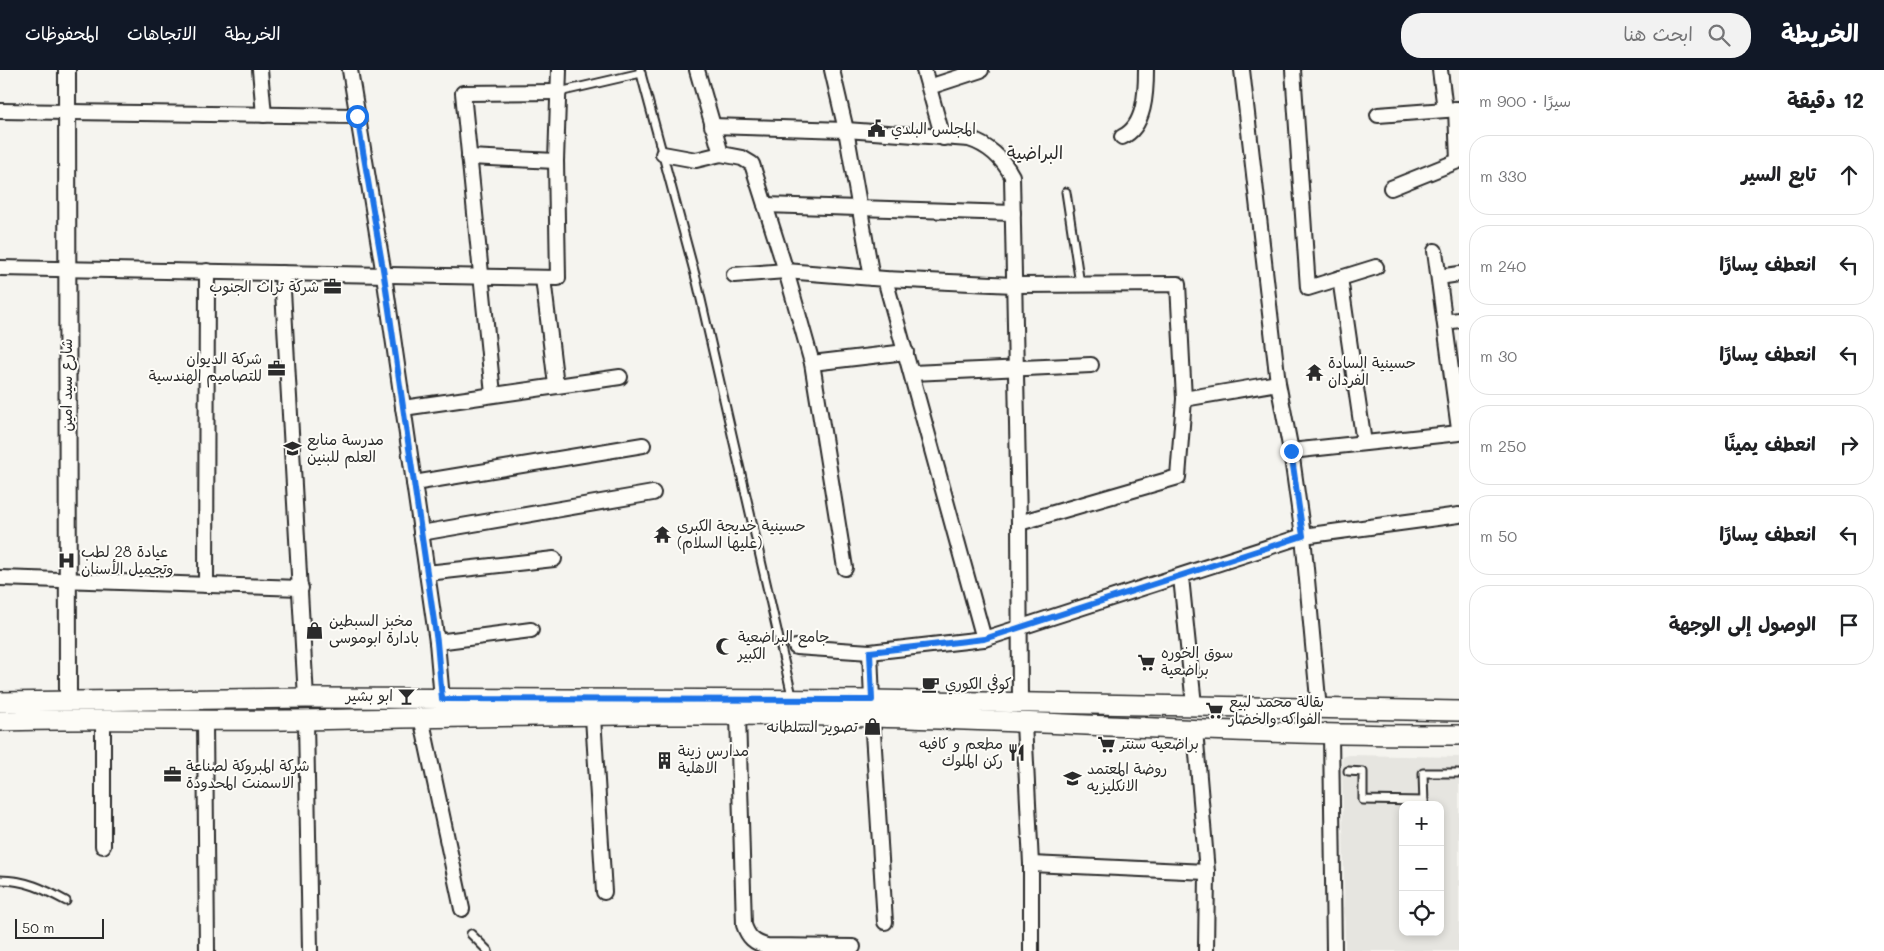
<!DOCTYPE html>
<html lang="ar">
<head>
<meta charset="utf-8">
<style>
  body { margin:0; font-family:Mali,"Playpen Sans Arabic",sans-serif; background:#f2f2f2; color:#202124; direction:rtl }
  .controls { position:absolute; right:15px; bottom:15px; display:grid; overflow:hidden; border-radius:10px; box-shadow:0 2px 8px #0003 }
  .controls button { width:45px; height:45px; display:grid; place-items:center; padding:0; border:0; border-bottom:1px solid #e0e0e0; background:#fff; color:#202124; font:25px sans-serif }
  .scale { position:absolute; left:15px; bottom:12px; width:89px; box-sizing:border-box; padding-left:5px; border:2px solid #2b2b2b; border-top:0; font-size:14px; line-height:18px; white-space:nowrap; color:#2b2b2b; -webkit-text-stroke:4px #fdfcf7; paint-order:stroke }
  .stop { position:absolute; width:15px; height:15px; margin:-11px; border:4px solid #1a73e8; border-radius:50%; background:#fff }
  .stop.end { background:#1a73e8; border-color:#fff; box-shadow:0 1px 5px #0008 }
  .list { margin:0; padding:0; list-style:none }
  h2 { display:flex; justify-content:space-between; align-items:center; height:65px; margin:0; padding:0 20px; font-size:21px }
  h2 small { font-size:16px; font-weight:400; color:#757577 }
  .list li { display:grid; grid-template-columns:32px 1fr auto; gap:15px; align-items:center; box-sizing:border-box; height:80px; margin:0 10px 10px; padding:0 10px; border:1px solid #e0e0e0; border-radius:20px }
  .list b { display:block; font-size:19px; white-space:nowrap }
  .list em { font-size:16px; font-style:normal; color:#757577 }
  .icon { flex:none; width:28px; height:28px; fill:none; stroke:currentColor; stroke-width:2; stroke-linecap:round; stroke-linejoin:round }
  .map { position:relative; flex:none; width:1459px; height:881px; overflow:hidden; direction:ltr }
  header { display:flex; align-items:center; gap:30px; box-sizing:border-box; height:70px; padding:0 25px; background:#111827; color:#fff }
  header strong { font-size:24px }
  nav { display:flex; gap:28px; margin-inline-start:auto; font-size:18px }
  .search { width:350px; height:45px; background:#f2f2f2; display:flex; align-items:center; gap:12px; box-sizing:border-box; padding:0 18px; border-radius:20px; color:#757577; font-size:19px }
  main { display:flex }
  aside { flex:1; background:#fff }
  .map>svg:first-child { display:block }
  .built { fill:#e6e5e0; fill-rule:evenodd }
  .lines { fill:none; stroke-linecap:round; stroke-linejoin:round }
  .service-casing { stroke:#2b2b2b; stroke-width:11 }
  .minor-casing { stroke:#2b2b2b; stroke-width:18 }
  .tertiary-casing { stroke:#2b2b2b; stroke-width:20 }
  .secondary-casing { stroke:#2b2b2b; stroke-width:22 }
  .service { stroke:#fdfcf7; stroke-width:7 }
  .minor { stroke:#fdfcf7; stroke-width:14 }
  .tertiary { stroke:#fdfcf7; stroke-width:16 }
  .secondary { stroke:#fdfcf7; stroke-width:19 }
  .route { stroke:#1a73e8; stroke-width:6 }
  .labels { text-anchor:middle; stroke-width:4; stroke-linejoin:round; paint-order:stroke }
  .poi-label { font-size:15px; fill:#2b2b2b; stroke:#fdfcf7; text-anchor:start }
  .street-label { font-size:15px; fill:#2b2b2b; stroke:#fdfcf7 }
  .quarter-label { font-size:18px; fill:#2b2b2b; stroke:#fdfcf7 }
</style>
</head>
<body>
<header>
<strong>الخريطة</strong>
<div class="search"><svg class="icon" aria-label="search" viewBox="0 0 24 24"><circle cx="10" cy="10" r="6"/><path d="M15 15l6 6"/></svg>ابحث هنا</div>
<nav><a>الخريطة</a><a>الاتجاهات</a><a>المحفوظات</a></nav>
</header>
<main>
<aside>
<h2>12 دقيقة<small>سيرًا · 900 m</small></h2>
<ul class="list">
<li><svg class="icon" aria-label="ahead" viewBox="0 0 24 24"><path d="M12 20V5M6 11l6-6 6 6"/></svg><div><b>تابع السير</b></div><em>330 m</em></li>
<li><svg class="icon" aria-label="left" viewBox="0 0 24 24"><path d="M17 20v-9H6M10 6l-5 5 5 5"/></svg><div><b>انعطف يسارًا</b></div><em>240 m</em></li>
<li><svg class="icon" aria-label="left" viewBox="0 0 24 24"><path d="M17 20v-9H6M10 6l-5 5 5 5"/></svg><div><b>انعطف يسارًا</b></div><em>30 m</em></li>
<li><svg class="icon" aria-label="right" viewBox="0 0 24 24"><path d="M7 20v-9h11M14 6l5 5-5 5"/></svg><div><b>انعطف يمينًا</b></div><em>250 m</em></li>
<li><svg class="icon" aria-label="left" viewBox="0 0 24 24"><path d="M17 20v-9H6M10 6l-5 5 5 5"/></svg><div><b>انعطف يسارًا</b></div><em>50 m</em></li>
<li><svg class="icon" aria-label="arrive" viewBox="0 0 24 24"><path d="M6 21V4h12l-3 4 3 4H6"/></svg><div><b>الوصول إلى الوجهة</b></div></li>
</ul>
</aside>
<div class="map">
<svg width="1459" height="881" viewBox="0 0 1459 881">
  <rect width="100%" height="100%" fill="#f5f4ef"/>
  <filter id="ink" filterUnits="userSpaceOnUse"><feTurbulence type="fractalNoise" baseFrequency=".02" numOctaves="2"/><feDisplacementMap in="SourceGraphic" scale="10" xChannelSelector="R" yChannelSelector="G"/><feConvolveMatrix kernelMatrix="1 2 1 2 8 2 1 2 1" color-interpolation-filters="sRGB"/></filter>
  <g filter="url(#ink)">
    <path class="built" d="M1349 685 1459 687V881H1345L1342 691 1343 687ZM1403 735H1440V862H1403Z"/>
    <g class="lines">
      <defs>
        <g id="service">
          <path d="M640 0 697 212 793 630"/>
          <path d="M559 22 641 3"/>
          <path d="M1066 122 1080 214"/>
          <path d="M1348 701 1363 702V730L1424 731"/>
          <path d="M1424 735 1423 703H1459"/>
          <path d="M0 810C26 810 44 819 66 831"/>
          <path d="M471 864 488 881"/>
        </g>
        <g id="minor">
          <path d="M260 0 264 45"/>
          <path d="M350 0 384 205 437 572 442 629"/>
          <path d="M697 0 721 84 742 88 752 94 786 201 812 293 845 498"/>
          <path d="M832 0 846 60 872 208"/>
          <path d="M924 0 943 68"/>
          <path d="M1242 0 1278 313 1291 381 1303 466 1319 640"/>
          <path d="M1293 0 1308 218 1376 197"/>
          <path d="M1440 0 1445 40"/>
          <path d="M929 17 981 0"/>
          <path d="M0 41 357 46"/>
          <path d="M1378 45 1459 39"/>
          <path d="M712 56 846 60 969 69C988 75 1003 89 1012 106L1019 453 1020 632"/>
          <path d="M1122 67C1145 57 1146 22 1146 0"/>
          <path d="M663 84 696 90 721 84"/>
          <path d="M469 87 556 91"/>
          <path d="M1391 118 1458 91 1456 39"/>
          <path d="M765 135 1013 143"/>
          <path d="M1435 181 1459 359"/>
          <path d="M0 198 558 208 556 91 559 0"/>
          <path d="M282 203 306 628"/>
          <path d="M734 205 786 201 885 209 1014 215 1178 214 1184 329 1178 407 1019 453"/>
          <path d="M1439 207 1459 204"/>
          <path d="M543 208 556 315"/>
          <path d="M1340 208 1364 373"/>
          <path d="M885 209 984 569"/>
          <path d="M1445 252 1459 250"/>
          <path d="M812 293 906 282"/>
          <path d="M912 303 1091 295"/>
          <path d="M493 324 463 23 559 22"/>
          <path d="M1184 329 1278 313"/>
          <path d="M403 338 620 307"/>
          <path d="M1291 381 1459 363"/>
          <path d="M414 413 643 375"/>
          <path d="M421 463 653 423"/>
          <path d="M427 503 554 489"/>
          <path d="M1181 507 1194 635"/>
          <path d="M0 508 301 518"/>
          <path d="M206 515 207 201"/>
          <path d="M437 572 531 560"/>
          <path d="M796 577 870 582 984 569 1303 466 1459 445"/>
          <path d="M870 582 872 630"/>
          <path d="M738 645 744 855C748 867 754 873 767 876L853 877"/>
          <path d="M421 647 462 839"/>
          <path d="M593 647 604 822"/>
          <path d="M872 647 885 852"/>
          <path d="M306 650 310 881"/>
          <path d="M205 651 207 881"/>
          <path d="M1024 653 1031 794V881"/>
          <path d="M1195 660 1207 802 1206 881"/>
          <path d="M1331 665 1334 881"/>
          <path d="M103 776V650"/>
          <path d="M1031 794 1207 802"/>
        </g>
        <path id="tertiary" d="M67 0 68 630"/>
        <g id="secondary">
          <path d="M0 632 306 628 872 630 1459 641"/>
          <path d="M0 651C95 648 191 651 286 650 481 647 677 642 873 647 1068 652 1263 666 1459 665"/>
        </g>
      </defs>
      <use href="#service" class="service-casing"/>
      <use href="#minor" class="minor-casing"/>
      <use href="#tertiary" class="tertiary-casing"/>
      <use href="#secondary" class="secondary-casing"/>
      <use href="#service" class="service"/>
      <use href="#minor" class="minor"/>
      <use href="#tertiary" class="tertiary"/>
      <use href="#secondary" class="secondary"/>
    </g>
  </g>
  <g class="lines" filter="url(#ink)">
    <path class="route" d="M357 46 384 205 437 572 442 629 872 630 870 582 984 569 1303 466 1291 381"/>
  </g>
  <defs>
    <symbol id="civic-bare" viewBox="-9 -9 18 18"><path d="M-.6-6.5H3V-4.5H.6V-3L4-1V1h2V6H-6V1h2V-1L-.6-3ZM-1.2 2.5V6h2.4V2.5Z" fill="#2b2b2b" stroke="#fdfcf7" stroke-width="2.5" paint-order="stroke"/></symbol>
    <symbol id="office-bare" viewBox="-9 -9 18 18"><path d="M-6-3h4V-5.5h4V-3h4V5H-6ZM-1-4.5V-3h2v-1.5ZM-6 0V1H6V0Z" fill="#2b2b2b" stroke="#fdfcf7" stroke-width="2.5" paint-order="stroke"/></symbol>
    <symbol id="temple-bare" viewBox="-9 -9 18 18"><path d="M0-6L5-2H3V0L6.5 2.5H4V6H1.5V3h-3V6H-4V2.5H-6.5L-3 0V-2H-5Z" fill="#2b2b2b" stroke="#fdfcf7" stroke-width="2.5" paint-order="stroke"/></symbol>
    <symbol id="school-bare" viewBox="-9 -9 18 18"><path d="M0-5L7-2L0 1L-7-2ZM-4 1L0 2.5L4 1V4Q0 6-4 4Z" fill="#2b2b2b" stroke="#fdfcf7" stroke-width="2.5" paint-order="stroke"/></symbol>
    <symbol id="hospital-bare" viewBox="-9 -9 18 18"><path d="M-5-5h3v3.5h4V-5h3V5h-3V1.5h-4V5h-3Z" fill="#2b2b2b" stroke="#fdfcf7" stroke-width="2.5" paint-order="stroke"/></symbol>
    <symbol id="shop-bare" viewBox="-9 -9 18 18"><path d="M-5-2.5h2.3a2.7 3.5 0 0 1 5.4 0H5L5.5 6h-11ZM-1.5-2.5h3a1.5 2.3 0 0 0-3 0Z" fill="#2b2b2b" stroke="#fdfcf7" stroke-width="2.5" paint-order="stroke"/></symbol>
    <symbol id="mosque-bare" viewBox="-9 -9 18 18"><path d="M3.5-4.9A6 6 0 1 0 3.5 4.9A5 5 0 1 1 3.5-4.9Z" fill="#2b2b2b" stroke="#fdfcf7" stroke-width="2.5" paint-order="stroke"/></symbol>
    <symbol id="supermarket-bare" viewBox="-9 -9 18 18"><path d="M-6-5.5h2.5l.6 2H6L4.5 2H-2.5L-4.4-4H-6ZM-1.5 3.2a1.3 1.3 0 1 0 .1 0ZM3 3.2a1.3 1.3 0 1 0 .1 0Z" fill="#2b2b2b" stroke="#fdfcf7" stroke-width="2.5" paint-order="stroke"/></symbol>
    <symbol id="cafe-bare" viewBox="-9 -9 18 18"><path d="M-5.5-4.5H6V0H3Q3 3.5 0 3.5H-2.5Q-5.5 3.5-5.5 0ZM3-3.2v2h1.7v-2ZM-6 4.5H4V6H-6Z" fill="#2b2b2b" stroke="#fdfcf7" stroke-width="2.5" paint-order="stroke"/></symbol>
    <symbol id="bar-bare" viewBox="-9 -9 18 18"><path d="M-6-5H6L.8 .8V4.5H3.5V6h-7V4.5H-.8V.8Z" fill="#2b2b2b" stroke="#fdfcf7" stroke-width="2.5" paint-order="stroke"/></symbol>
    <symbol id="restaurant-bare" viewBox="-9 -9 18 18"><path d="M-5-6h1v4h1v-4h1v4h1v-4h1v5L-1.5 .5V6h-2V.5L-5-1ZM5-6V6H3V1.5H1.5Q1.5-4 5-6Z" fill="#2b2b2b" stroke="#fdfcf7" stroke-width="2.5" paint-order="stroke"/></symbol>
    <symbol id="building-bare" viewBox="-9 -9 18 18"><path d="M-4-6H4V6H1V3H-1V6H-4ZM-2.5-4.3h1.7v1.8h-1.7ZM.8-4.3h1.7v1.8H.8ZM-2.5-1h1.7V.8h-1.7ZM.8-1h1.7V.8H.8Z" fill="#2b2b2b" stroke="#fdfcf7" stroke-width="2.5" paint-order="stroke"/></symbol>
  </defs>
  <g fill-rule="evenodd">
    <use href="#civic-bare" x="864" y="46" width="25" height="25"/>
    <use href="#office-bare" x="320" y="204" width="25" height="25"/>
    <use href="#office-bare" x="264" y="286" width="25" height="25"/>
    <use href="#temple-bare" x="1302" y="290" width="25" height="25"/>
    <use href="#school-bare" x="280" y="366" width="25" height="25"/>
    <use href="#temple-bare" x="650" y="452" width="25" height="25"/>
    <use href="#hospital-bare" x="54" y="478" width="25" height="25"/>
    <use href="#shop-bare" x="302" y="548" width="25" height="25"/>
    <use href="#mosque-bare" x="712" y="564" width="25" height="25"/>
    <use href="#supermarket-bare" x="1134" y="580" width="25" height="25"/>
    <use href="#cafe-bare" x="918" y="602" width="25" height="25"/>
    <use href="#bar-bare" x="394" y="614" width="25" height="25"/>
    <use href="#supermarket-bare" x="1202" y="628" width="25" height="25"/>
    <use href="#shop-bare" x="860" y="644" width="25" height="25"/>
    <use href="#supermarket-bare" x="1094" y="662" width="25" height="25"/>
    <use href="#restaurant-bare" x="1004" y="670" width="25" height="25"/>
    <use href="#building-bare" x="652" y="678" width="25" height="25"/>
    <use href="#office-bare" x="160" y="692" width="25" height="25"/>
    <use href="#school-bare" x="1060" y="696" width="25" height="25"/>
  </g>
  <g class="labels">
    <g class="poi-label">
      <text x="891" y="64">المجلس البلدي</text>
      <text x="319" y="222" text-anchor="end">شركة تراث الجنوب</text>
      <text x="262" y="294" text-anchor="end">شركة الديوان<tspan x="262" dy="17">للتصاميم الهندسية</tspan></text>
      <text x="1328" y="298">حسينية السادة<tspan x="1328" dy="17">الفردان</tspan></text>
      <text x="307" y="375">مدرسة منابع<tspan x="307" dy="17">العلم للبنين</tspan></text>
      <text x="677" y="461">حسينية خديجة الكبرى<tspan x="677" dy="17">(عليها السلام)</tspan></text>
      <text x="81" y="487">عيادة 28 لطب<tspan x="81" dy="17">وتجميل الأسنان</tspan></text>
      <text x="329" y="556">مخبز السبطين<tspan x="329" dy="17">بادارة ابوموسى</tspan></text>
      <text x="738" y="572">جامع البراضعية<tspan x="738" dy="17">الكبير</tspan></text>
      <text x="1161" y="588">سوق الخوره<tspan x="1161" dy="17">براضعية</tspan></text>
      <text x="945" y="619">كوفي الكوري</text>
      <text x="393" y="631" text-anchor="end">ابو بشير</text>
      <text x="1229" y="637">بقالة محمد لبيع<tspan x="1229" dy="17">الفواكه والخضار</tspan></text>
      <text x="858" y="662" text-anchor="end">تصوير السلطانه</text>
      <text x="1003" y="679" text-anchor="end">مطعم و كافيه<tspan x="1003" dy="17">ركن الملوك</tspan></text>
      <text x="1120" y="679">براضعيه سنتر</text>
      <text x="678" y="686">مدارس زينة<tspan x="678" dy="17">الاهلية</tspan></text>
      <text x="186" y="701">شركة المبروكة لصناعة<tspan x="186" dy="17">الاسمنت المحدودة</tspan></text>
      <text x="1087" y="704">روضة المعتمد<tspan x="1087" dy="17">الانكليزيه</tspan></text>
    </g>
    <g class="street-label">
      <text transform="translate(67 315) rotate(-90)" y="5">شارع سيد امين</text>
    </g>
    <g class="quarter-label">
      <text x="1035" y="89">البراضية</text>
    </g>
  </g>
</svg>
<div class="controls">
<button>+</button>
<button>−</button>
<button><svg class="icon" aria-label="locate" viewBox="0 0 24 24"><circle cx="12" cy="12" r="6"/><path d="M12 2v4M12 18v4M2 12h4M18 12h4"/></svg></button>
</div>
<div class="scale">50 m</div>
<div class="stop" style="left:357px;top:46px"></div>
<div class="stop end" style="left:1291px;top:381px"></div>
</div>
</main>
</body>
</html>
